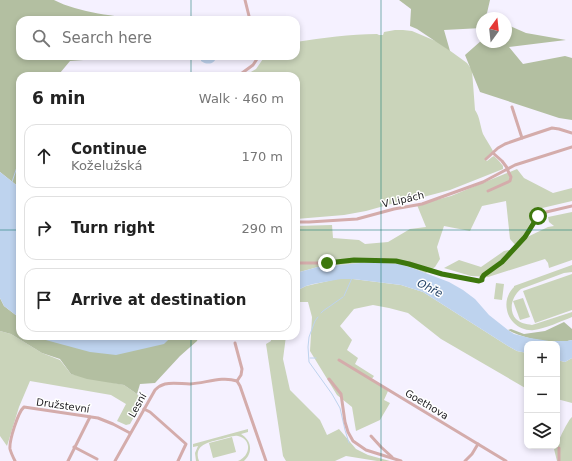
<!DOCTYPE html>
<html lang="en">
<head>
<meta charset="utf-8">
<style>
  body { margin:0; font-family:"DejaVu Sans",sans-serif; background:#f2f2f2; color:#222 }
  .controls { position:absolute; right:12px; bottom:12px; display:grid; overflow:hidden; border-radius:8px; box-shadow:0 2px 6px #0003 }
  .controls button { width:36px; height:36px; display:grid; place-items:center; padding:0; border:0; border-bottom:1px solid #e0e0e0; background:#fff; color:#222; font:20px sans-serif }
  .compass { position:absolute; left:476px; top:12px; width:36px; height:36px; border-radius:50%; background:#fff; box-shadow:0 2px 6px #0003; rotate:15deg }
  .stop { position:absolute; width:12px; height:12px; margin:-9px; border:3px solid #3d770d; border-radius:50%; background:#fff }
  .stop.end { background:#3d770d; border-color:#fff; box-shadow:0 1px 4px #0008 }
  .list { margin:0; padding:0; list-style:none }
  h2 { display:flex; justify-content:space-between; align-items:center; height:52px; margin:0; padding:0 16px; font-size:17px }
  h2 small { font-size:13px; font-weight:400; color:#767676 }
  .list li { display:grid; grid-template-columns:26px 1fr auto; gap:12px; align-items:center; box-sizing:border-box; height:64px; margin:0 8px 8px; padding:0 8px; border:1px solid #e0e0e0; border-radius:12px }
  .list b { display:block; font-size:15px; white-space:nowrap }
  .list p { margin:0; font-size:13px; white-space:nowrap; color:#767676 }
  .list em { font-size:13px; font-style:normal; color:#767676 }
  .icon { flex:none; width:22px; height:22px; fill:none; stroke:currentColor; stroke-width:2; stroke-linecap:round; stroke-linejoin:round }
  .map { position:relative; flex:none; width:572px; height:461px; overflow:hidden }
  .search { position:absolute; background:#fff; box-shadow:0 2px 6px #0003; left:16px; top:16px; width:284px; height:44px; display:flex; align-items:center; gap:10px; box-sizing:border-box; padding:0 14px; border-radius:12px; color:#767676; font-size:15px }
  .panel { position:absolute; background:#fff; box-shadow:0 2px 6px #0003; left:16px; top:72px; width:284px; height:268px; border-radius:12px }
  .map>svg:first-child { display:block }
  .green { fill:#cad4ba }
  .forest { fill:#b3bfa1 }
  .water { fill:#bed3ee }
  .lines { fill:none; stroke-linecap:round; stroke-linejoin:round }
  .stream { stroke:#bed3ee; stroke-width:1 }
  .minor { stroke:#d4acab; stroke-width:3 }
  .route { stroke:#3d770d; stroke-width:5 }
  .grid { fill:none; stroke:#0f766e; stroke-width:1; stroke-opacity:0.55 }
  .labels { text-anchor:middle; stroke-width:3; stroke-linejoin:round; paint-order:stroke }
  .street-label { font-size:10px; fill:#1b1a1e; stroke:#fff }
  .water-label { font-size:11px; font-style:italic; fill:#214065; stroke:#fff }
</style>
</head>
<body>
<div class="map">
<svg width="572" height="461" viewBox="0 0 572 461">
  <rect width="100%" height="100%" fill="#f5f1ff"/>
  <g class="green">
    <path d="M395 30H403L412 31 438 42 467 63 472 70 475 110C480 117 480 126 483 134 486 140 490 145 493 151L485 159 487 161 492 157 494 156 499 161 503 166V169L450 190 408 201 391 204 366 211 344 215 296 219V76H244L256 69 265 56H296V42C323 38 350 34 377 34L379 35H383L384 32Z"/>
    <path d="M517 169 524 178 553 193 572 188V201L538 209 521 240 548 227 554 226 549 222 548 217 572 212V260L549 268 548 263 545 259 488 277 471 276 444 268 459 260 481 267 504 251 518 248 510 239 506 201 482 206 470 231 444 226 437 247 440 259 435 267 426 273 406 266 399 264 383 263H360L318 267 296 273V226L332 225 333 238 359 240 365 244 388 242 410 229 426 227 417 205 451 196Z"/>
    <path d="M572 265V272L564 273 521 289C512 296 508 310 516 319 520 323 526 324 532 325L572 312V317C562 321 544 329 534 330 527 331 519 328 514 323 510 319 508 315 507 310 505 301 508 293 514 287V286Z"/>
    <path d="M572 274V310L535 323 523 291Z"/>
    <path d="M337 279H353L401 285 423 292 508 346 517 351 527 353V389L441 339 408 313 389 308 373 305 354 309 340 326 352 340 347 350 358 358 355 364 374 376 371 380 388 391 384 400 390 403 380 420 356 431 352 407 337 395 310 351 312 317 308 302H300L296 303V291L306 286Z"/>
    <path d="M496 283 504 284 502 300 494 299Z"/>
    <path d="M523 298 530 317 520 320 513 301Z"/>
    <path d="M0 331 11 334 42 353 60 360 71 374 124 385 137 394 143 401 130 424 126 425 117 421 126 404 111 395 30 381 19 407 7 446 0 436Z"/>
    <path d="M271 336H286L283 359 290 390 320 420 327 435 339 429 356 449 368 455 390 461H377L346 456 335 461H286L283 456 266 344 271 341Z"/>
    <path d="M572 358V403L557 399V360L565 362Z"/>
    <path d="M572 417V461H557L554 449 556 446H557V444C560 438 568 420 572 417Z"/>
    <path d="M248 429V432L241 434C251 440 254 452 244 461H238C251 456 252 439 238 436 233 435 227 438 222 439 210 442 193 444 199 461H196L195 453 198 446 193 447V444Z"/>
    <path d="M232 437 236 452 213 458 209 443Z"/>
  </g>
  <g class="forest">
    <path d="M0 0H54C79 13 116 16 145 20H20V56H126L124 57 70 61 60 73 61 76H20V188L0 172Z"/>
    <path d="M399 0H490L487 13 483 18H482V20L478 26H482V28L444 30 450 51 417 29 410 26 411 9Z"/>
    <path d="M506 26H510L526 33 566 40 509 47 523 64 565 56 572 58V120L559 118 480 92 465 55 482 40V42H506Z"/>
    <path d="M0 298 4 306 17 316 20 322V336H37L42 339 163 344 172 336H199L197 341 180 356 155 383 140 384 137 394 124 385 87 379 71 374 60 359 42 353 11 334 0 331Z"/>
    <path d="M564 322 572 329V340C555 345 524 339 508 330L511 329 524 334 545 331Z"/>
  </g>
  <g class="water">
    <path d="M201 56H216C216 65 206 65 201 61Z"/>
    <path d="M0 172 20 188V322L17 316 4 306 0 298Z"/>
    <path d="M360 263H383L400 264 415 269 449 282 463 290 475 299 489 315 508 330 514 334 530 338 549 341H567L572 340V358L565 362 557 360V344H527V353L517 351 508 346 423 292 401 285 353 279H341L313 284 306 286 296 291V273L318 267Z"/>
    <path d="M37 336H172L164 344 116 355 90 352 42 339Z"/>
  </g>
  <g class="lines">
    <g class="stream">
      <path d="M12 182 17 167 19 153 20 123"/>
      <path d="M344 296 352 278"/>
      <path d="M321 313 323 311 343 297"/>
      <path d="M318 317 315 321 309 337 308 347 309 362 332 394 340 408 345 430 349 443"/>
      <path d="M310 358H316"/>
    </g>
    <g class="minor">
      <path d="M245 0 250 20"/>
      <path d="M238 76 253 65 259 56"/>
      <path d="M512 107 522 138 552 128 559 129 572 133"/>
      <path d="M493 153 502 161 508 169"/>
      <path d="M486 159 498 148 505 144 522 138"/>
      <path d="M488 191 510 181 511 177 507 169"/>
      <path d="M296 222H309L357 219 394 209 422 204 483 182 515 165 572 147"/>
      <path d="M296 263H322L354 260H383L396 261 409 263 442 274 479 281 482 280C483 274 488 273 492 270 504 262 513 251 522 241 530 232 533 220 542 213L572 206"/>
      <path d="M235 343 242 369 241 375 237 381"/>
      <path d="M339 360 506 461"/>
      <path d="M329 379 341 394 345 422 348 432 353 441 366 450 401 461"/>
      <path d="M144 409 150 412 186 444 178 461"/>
      <path d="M371 436 381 447 392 457"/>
      <path d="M74 447 97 459"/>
      <path d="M15 461C13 457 11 453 10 449 9 441 18 412 24 407L98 418 113 424 130 433"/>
      <path d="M68 461 90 417"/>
      <path d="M115 461 155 390C158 387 161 385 165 384 173 382 182 384 190 384 206 383 222 376 237 381L240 386 266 461"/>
      <path d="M465 461 472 454 478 444"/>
      <path d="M559 461V448"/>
    </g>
  </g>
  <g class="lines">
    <path class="route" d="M327 263 354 260 396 261 409 264 442 274 479 281 482 280V278L484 275 502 262 525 237 538 216"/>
  </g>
  <path class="grid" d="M191 0V20M381 0V461M191 56V76M0 230H20M296 230H572M191 336V461"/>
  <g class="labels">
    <g class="street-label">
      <text transform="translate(403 199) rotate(-13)" y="4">V Lipách</text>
      <text transform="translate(427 404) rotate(31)" y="4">Goethova</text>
      <text transform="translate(63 405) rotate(8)" y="4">Družstevní</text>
      <text transform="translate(137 405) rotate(-61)" y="4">Lesní</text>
    </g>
    <g class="water-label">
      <text transform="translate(430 288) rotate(27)" y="4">Ohře</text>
    </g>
  </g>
</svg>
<div class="controls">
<button>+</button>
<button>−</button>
<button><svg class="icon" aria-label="layers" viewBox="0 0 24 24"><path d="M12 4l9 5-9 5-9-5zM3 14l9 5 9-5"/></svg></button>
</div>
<svg class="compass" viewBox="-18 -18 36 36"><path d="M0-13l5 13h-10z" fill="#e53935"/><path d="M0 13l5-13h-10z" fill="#767676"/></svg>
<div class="stop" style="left:538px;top:216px"></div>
<div class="stop end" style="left:327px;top:263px"></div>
<div class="search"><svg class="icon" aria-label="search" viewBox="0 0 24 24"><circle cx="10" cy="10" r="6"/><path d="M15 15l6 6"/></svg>Search here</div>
<section class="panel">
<h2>6 min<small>Walk · 460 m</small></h2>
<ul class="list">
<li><svg class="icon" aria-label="ahead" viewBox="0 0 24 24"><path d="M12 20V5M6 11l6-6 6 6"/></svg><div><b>Continue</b><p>Koželužská</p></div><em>170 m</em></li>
<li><svg class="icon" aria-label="right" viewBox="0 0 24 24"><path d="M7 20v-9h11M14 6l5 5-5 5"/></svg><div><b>Turn right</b></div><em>290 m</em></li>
<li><svg class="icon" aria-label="arrive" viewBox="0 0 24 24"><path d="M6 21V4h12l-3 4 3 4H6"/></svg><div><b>Arrive at destination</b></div></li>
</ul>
</section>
</div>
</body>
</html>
